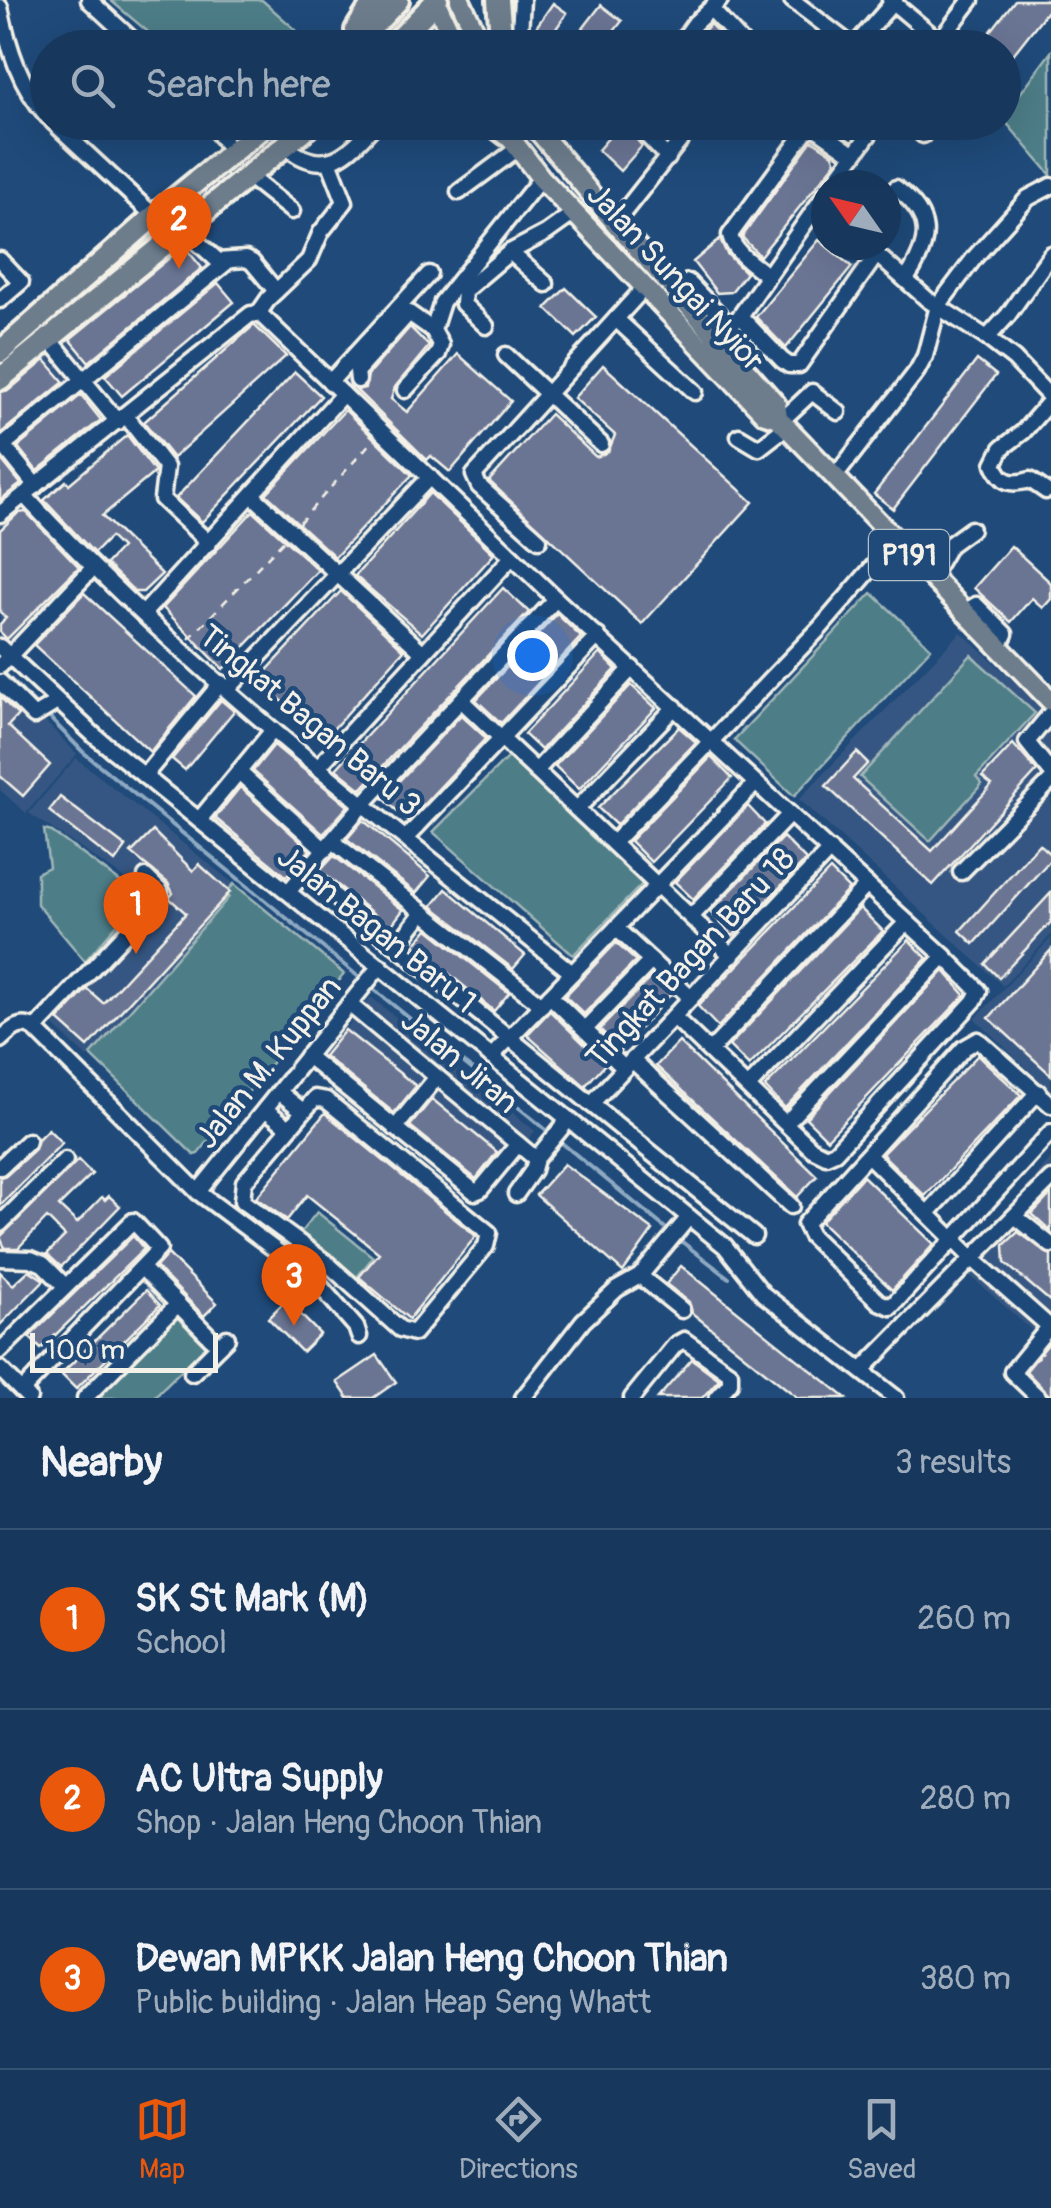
<!DOCTYPE html>
<html lang="en">
<head>
<meta charset="utf-8">
<style>
  body { margin:0; font-family:Pangolin,sans-serif; background:#203f62; color:#f1f3f6 }
  .compass { position:absolute; left:811px; top:170px; width:90px; height:90px; border-radius:50%; background:#17385c; box-shadow:0 10px 40px #0002; rotate:304deg }
  .scale { position:absolute; left:30px; bottom:25px; width:188px; box-sizing:border-box; padding-left:10px; border:5px solid #f4f1e8; border-top:0; font-size:28px; line-height:35px; white-space:nowrap; color:#f4f1e8; -webkit-text-stroke:8px #1f4a7a; paint-order:stroke }
  .you { position:absolute; left:532px; top:655px; width:35px; height:35px; margin:-25px; border:8px solid #fff; border-radius:50%; background:#1a73e8; box-shadow:0 0 0 15px #1a73e833 }
  .badge { display:grid; place-items:center; width:65px; height:65px; border-radius:50%; background:#ea580c; color:#fff; font-size:32px; font-weight:700 }
  .pin { position:absolute; translate:-50% -82px; filter:drop-shadow(0 2px 5px #0008) }
  .pin::after { content:''; position:absolute; top:52px; width:35px; height:30px; background:inherit; clip-path:polygon(0 0,100% 0,50% 100%) }
  .list { margin:0; padding:0; list-style:none }
  h2 { display:flex; justify-content:space-between; align-items:center; height:130px; margin:0; padding:0 40px; font-size:42px }
  h2 small { font-size:32px; font-weight:400; color:#9eacbb }
  .list li { display:grid; grid-template-columns:65px 1fr auto; gap:30px; align-items:center; box-sizing:border-box; height:180px; padding:0 40px; border-top:2px solid #365272 }
  .list b { display:block; font-size:38px; white-space:nowrap }
  .list p { margin:0; font-size:32px; white-space:nowrap; color:#9eacbb }
  .list em { font-size:32px; font-style:normal; color:#9eacbb }
  .icon { flex:none; width:55px; height:55px; fill:none; stroke:currentColor; stroke-width:2; stroke-linecap:round; stroke-linejoin:round }
  .map { position:relative; flex:none; width:1051px; height:1398px; overflow:hidden }
  .search { position:absolute; background:#17385c; box-shadow:0 10px 40px #0002; left:30px; right:30px; top:30px; height:110px; display:flex; align-items:center; gap:25px; box-sizing:border-box; padding:0 35px; border-radius:55px; color:#9eacbb; font-size:38px }
  .sheet { height:670px; background:#17385c }
  nav { display:flex; justify-content:space-around; align-items:center; box-sizing:border-box; height:140px; border-top:2px solid #365272; background:#17385c; font-size:28px; color:#9eacbb }
  nav a { display:grid; justify-items:center; gap:5px }
  nav .on { color:#ea580c }
  .map>svg:first-child { display:block }
  .built { fill:#365782 }
  .green { fill:#4d7d87; stroke:#a0b7b8; stroke-width:2.5 }
  .lines { fill:none; stroke-linecap:round; stroke-linejoin:round }
  .stream { stroke:#8faac2; stroke-width:4 }
  .building { fill:#6b7594; stroke:#f4f1e8; stroke-width:2.5 }
  .minor-casing { stroke:#f4f1e8; stroke-width:21 }
  .major-casing { stroke:#f4f1e8; stroke-width:25 }
  .highway-casing { stroke:#f4f1e8; stroke-width:28 }
  .path { stroke:#f4f1e8; stroke-width:2.5; stroke-dasharray:8 8; stroke-linecap:butt }
  .minor { stroke:#1f4a7a; stroke-width:14 }
  .major { stroke:#6d7d8c; stroke-width:18 }
  .highway { stroke:#6d7d8c; stroke-width:20 }
  .labels { text-anchor:middle; stroke-width:9; stroke-linejoin:round; paint-order:stroke }
  .shield { fill:#1f4a7a; stroke:#b4bfc7; stroke-width:2.5 }
  .shield-label { font-size:30px; font-weight:bold; fill:#f4f1e8 }
  .street-label { font-size:32px; fill:#f4f1e8; stroke:#1f4a7a }
</style>
</head>
<body>
<div class="map">
<svg width="1051" height="1398" viewBox="0 0 1051 1398">
  <rect width="100%" height="100%" fill="#1f4a7a"/>
  <filter id="ink" filterUnits="userSpaceOnUse"><feTurbulence type="fractalNoise" baseFrequency=".01" numOctaves="2"/><feDisplacementMap in="SourceGraphic" scale="20" xChannelSelector="R" yChannelSelector="G"/><feConvolveMatrix kernelMatrix="1 2 1 2 8 2 1 2 1" color-interpolation-filters="sRGB"/></filter>
  <g filter="url(#ink)">
    <g class="built">
      <path d="M182 238 225 273 0 449V392Z"/>
      <path d="M23 503 84 567 0 657V521Z"/>
      <path d="M961 632 1051 716V935L1003 986 799 799Z"/>
      <path d="M0 676 77 754 26 813 0 790Z"/>
      <path d="M76 758 234 884 226 893 230 896 88 1058 39 1012 147 894 29 813Z"/>
      <path d="M1051 938V1091L975 1019Z"/>
      <path d="M371 997 535 1131 476 1203 313 1070Z"/>
      <path d="M1051 1159V1398H1035L1004 1372 1035 1333 958 1265Z"/>
    </g>
    <g class="green">
      <path d="M110 0H262L315 47H166Z"/>
      <path d="M1051 52V175L1004 120V115Z"/>
      <path d="M872 593 931 648 794 796 734 740Z"/>
      <path d="M971 655 1035 713 976 777 982 784 930 841 860 777Z"/>
      <path d="M511 754 643 883 573 955 433 832Z"/>
      <path d="M44 830 52 832 141 897 85 961 37 904V873L49 867Z"/>
      <path d="M234 884 344 974 198 1154 194 1155 91 1055 229 897 226 893Z"/>
      <path d="M317 1212 373 1257 357 1277 301 1232Z"/>
      <path d="M175 1315 206 1346 153 1398H92Z"/>
    </g>
    <g class="lines">
      <g class="stream">
        <path d="M0 669 39 708"/>
        <path d="M46 714 83 752 550 1133"/>
        <path d="M557 1139 670 1232"/>
        <path d="M677 1238 729 1278"/>
      </g>
    </g>
    <g class="building">
      <path d="M1015 0H1051V6L1004 66V48H978Z"/>
      <path d="M553 3 567 13 544 46 530 36Z"/>
      <path d="M601 5 622 21 601 48H568Z"/>
      <path d="M710 24 732 48H690Z"/>
      <path d="M622 122 642 146 620 171 598 150Z"/>
      <path d="M812 140 833 154 836 162 760 256 742 237Z"/>
      <path d="M720 239 727 254 746 273 731 292 717 293 693 262Z"/>
      <path d="M819 240 852 267 786 348 756 317Z"/>
      <path d="M184 246 202 268 89 362 70 339Z"/>
      <path d="M218 283 234 302 122 396 105 376Z"/>
      <path d="M566 288 596 317 576 337 546 308Z"/>
      <path d="M254 325 286 356 173 458 144 422Z"/>
      <path d="M410 327 429 346 395 387 391 399 407 412 458 354 511 401 450 472 431 456 427 460 356 390 365 388 368 375Z"/>
      <path d="M45 360 64 382 0 434V392L9 390Z"/>
      <path d="M977 360 996 375 893 509 874 494Z"/>
      <path d="M603 365 753 502 642 624 489 481 550 414 596 457 608 452 615 435 574 398Z"/>
      <path d="M295 372 321 396 202 522 176 498Z"/>
      <path d="M81 395 101 420 37 471 18 447Z"/>
      <path d="M345 410 412 475 335 557 266 494Z"/>
      <path d="M127 435 155 472 102 516 162 574 143 592H135L106 564 121 548 110 537 94 553 44 500 66 481 69 484Z"/>
      <path d="M0 458 21 484 0 500Z"/>
      <path d="M430 493 494 554 422 634 355 576Z"/>
      <path d="M253 511 318 570 223 669 163 608Z"/>
      <path d="M26 512 79 567 7 639 0 632V624L6 618 0 612V530L18 513Z"/>
      <path d="M1011 546 1051 583V599L1043 608 1032 598 1011 622 974 588Z"/>
      <path d="M503 588 529 612 361 789 336 769Z"/>
      <path d="M341 591 404 650 325 738 258 680Z"/>
      <path d="M84 593 196 696 150 752 34 645Z"/>
      <path d="M557 614 581 637 501 723 476 700Z"/>
      <path d="M600 653 616 669 541 750 524 734Z"/>
      <path d="M631 685 656 708 579 789 555 766Z"/>
      <path d="M0 697 18 715 8 726 50 765 23 796 0 776Z"/>
      <path d="M221 700 234 711 185 770 172 759Z"/>
      <path d="M461 715 486 738 408 821 383 798Z"/>
      <path d="M679 727 696 742 616 825 598 808Z"/>
      <path d="M1013 744 1037 771 933 885 826 786 857 752 868 763 853 779 932 851 992 785 982 777Z"/>
      <path d="M274 745 348 806 323 834 253 771Z"/>
      <path d="M711 757 732 778 651 862 630 841Z"/>
      <path d="M240 787 310 850 286 876 215 818Z"/>
      <path d="M60 797 126 847 115 862 49 811Z"/>
      <path d="M748 806 765 824 693 899 675 882Z"/>
      <path d="M363 820 430 876 416 893 347 839Z"/>
      <path d="M153 831 193 871 199 864 230 892 88 1047 58 1020 87 989 103 1003 186 913 169 898 173 893 168 883 131 853Z"/>
      <path d="M783 837 806 860 733 936 710 912Z"/>
      <path d="M1039 844 1051 855V859L974 944 960 931Z"/>
      <path d="M334 856 403 910 390 927 320 871Z"/>
      <path d="M830 870 849 889 718 1027 698 1006Z"/>
      <path d="M446 889 525 955 513 969 432 906Z"/>
      <path d="M1051 893V922L999 978 985 964Z"/>
      <path d="M860 908 883 931 749 1066 729 1046Z"/>
      <path d="M428 929 509 993 494 1011 414 945Z"/>
      <path d="M909 940 927 958 785 1108 765 1087Z"/>
      <path d="M616 943 636 961 584 1014 565 996Z"/>
      <path d="M1051 950V1075L989 1018Z"/>
      <path d="M944 971 965 995 827 1139 806 1118Z"/>
      <path d="M652 976 671 994 620 1050 600 1029Z"/>
      <path d="M550 1011 605 1064 585 1086 527 1035Z"/>
      <path d="M345 1030 416 1086 394 1113 324 1056Z"/>
      <path d="M679 1042 817 1176 797 1197 656 1066Z"/>
      <path d="M978 1055 1021 1095 925 1196 882 1154Z"/>
      <path d="M432 1099 497 1152 476 1179 410 1126Z"/>
      <path d="M325 1113 476 1236 409 1319 359 1277 379 1253 307 1195 287 1220 256 1198Z"/>
      <path d="M48 1129 62 1143 0 1206V1177L7 1175 35 1149 38 1139Z"/>
      <path d="M78 1160 92 1174 59 1206 77 1223 102 1197 105 1200 109 1196 120 1206 61 1267 47 1254 65 1236 47 1218 18 1248H5L0 1237Z"/>
      <path d="M564 1164 653 1230 623 1272 536 1195Z"/>
      <path d="M863 1176 934 1244 892 1290 821 1222Z"/>
      <path d="M1051 1194V1231L1032 1214Z"/>
      <path d="M1018 1232 1051 1255V1302L1005 1263 1004 1245Z"/>
      <path d="M133 1236 144 1249 41 1349 29 1337Z"/>
      <path d="M168 1254 217 1303 204 1316 156 1267Z"/>
      <path d="M681 1266 846 1398H798L692 1313 689 1302 666 1284Z"/>
      <path d="M29 1270 44 1280 0 1325V1272L13 1285Z"/>
      <path d="M146 1290 160 1305 76 1389 61 1374Z"/>
      <path d="M286 1300 320 1334 302 1352 268 1318Z"/>
      <path d="M1049 1343 1051 1345V1397L1026 1371Z"/>
      <path d="M377 1355 396 1382 373 1398H348L337 1382Z"/>
      <path d="M692 1359 719 1379 702 1398H658Z"/>
    </g>
    <g class="lines">
      <defs>
        <g id="minor">
          <path d="M89 0 141 48"/>
          <path d="M792 0 851 45 859 41 895 0"/>
          <path d="M890 0 939 41"/>
          <path d="M0 7C8 47 20 86 48 117"/>
          <path d="M712 10 747 48"/>
          <path d="M935 47 971 0"/>
          <path d="M519 48 522 0"/>
          <path d="M677 48 695 23 720 0"/>
          <path d="M53 122 154 216"/>
          <path d="M209 122 233 152"/>
          <path d="M634 122 668 158"/>
          <path d="M815 122 820 131 854 155"/>
          <path d="M912 122 923 135"/>
          <path d="M285 146C326 180 349 153 377 122"/>
          <path d="M248 176 292 211"/>
          <path d="M832 185 878 122"/>
          <path d="M896 188C933 216 932 240 907 278"/>
          <path d="M459 192 517 149"/>
          <path d="M615 223 695 122"/>
          <path d="M182 228 218 261 246 259 252 262 276 291"/>
          <path d="M866 245 928 300 987 338 1014 359 1051 398"/>
          <path d="M510 252 546 284"/>
          <path d="M0 260 21 282 0 300"/>
          <path d="M768 276C754 265 734 253 730 235L805 132 815 126"/>
          <path d="M688 282 730 326"/>
          <path d="M258 314 269 298 309 260 321 232 345 202 329 161"/>
          <path d="M740 316 782 360 789 365H799L877 254"/>
          <path d="M616 319 695 392"/>
          <path d="M486 326 463 304 464 291 510 252 546 233 574 213"/>
          <path d="M48 337 118 422"/>
          <path d="M987 338 1008 315 1051 254"/>
          <path d="M713 344 740 316 826 193"/>
          <path d="M506 355 601 444"/>
          <path d="M358 380 357 371 409 313 433 330"/>
          <path d="M330 382 429 274"/>
          <path d="M405 390 438 354 441 345 433 330 442 302 541 178"/>
          <path d="M126 416 166 467 162 499 209 543"/>
          <path d="M781 421 812 392 838 412"/>
          <path d="M739 436 759 448 786 427"/>
          <path d="M3 445 36 486"/>
          <path d="M0 448 227 262"/>
          <path d="M834 478 917 371 925 356 938 306 975 257 1028 198 1051 186"/>
          <path d="M1046 491 1030 480C1012 485 1002 484 994 464L1002 448 1023 432 1051 400"/>
          <path d="M24 495C188 673 385 821 572 973"/>
          <path d="M252 495 423 653"/>
          <path d="M0 514 251 314 261 315 556 599 944 956 979 991 974 1001 835 1152 826 1156 812 1149 674 1017"/>
          <path d="M539 540 479 486 474 475 644 288"/>
          <path d="M930 578 949 545 971 529"/>
          <path d="M963 613 976 605 1005 634 998 648"/>
          <path d="M143 614 343 394"/>
          <path d="M0 647 95 736 725 1246 763 1294 896 1398"/>
          <path d="M0 666 92 569"/>
          <path d="M0 682 34 716 57 702"/>
          <path d="M228 689 430 477"/>
          <path d="M461 700 732 956"/>
          <path d="M1051 713 1027 742 1051 772"/>
          <path d="M318 767 512 557"/>
          <path d="M536 771 632 668"/>
          <path d="M239 772 325 850"/>
          <path d="M144 776 221 683"/>
          <path d="M577 809 675 707"/>
          <path d="M199 820 273 730"/>
          <path d="M406 838 598 636"/>
          <path d="M332 841 542 1005"/>
          <path d="M613 843 821 627 895 541"/>
          <path d="M961 872 1051 781"/>
          <path d="M306 873 754 1236"/>
          <path d="M288 892 364 803 556 599"/>
          <path d="M691 917 790 814"/>
          <path d="M616 928 691 998"/>
          <path d="M397 946 423 912"/>
          <path d="M550 996 624 1068"/>
          <path d="M349 1004 536 1159"/>
          <path d="M35 1029 157 900 160 891 146 877"/>
          <path d="M585 1029 651 961"/>
          <path d="M0 1040C11 1030 20 1020 35 1029L198 1192 313 1278 356 1327 359 1336"/>
          <path d="M710 1051 867 885"/>
          <path d="M307 1056 475 1192 480 1190 518 1144"/>
          <path d="M491 1057 756 783"/>
          <path d="M632 1060 791 1206"/>
          <path d="M748 1087 907 922"/>
          <path d="M279 1092 303 1111"/>
          <path d="M315 1098 326 1100 489 1233 486 1246 414 1333 400 1329 327 1263 242 1201 244 1182Z"/>
          <path d="M591 1104 830 850"/>
          <path d="M1051 1105 978 1040 964 1048 805 1224 811 1236 879 1302 891 1307 1051 1132"/>
          <path d="M265 1109 289 1128"/>
          <path d="M786 1123 944 956"/>
          <path d="M395 1128 437 1077"/>
          <path d="M869 1156 974 1260 1051 1328"/>
          <path d="M0 1167 28 1141"/>
          <path d="M198 1192 380 966"/>
          <path d="M516 1194 533 1170 536 1159 568 1120"/>
          <path d="M928 1213 1038 1092"/>
          <path d="M1016 1217 1051 1245"/>
          <path d="M0 1224 65 1160"/>
          <path d="M0 1258 31 1259 43 1264 65 1286"/>
          <path d="M142 1268 219 1346"/>
          <path d="M640 1276 682 1310"/>
          <path d="M0 1351 133 1221 159 1249 22 1391"/>
          <path d="M0 1369 29 1398"/>
          <path d="M862 1370 1051 1179"/>
          <path d="M192 1373 227 1338"/>
          <path d="M85 1398 178 1304"/>
          <path d="M523 1398 583 1321 617 1289 640 1276 689 1217"/>
          <path d="M632 1398 675 1345 684 1340 730 1373V1383L717 1398"/>
          <path d="M1039 1398 1012 1372 1049 1327"/>
        </g>
        <g id="major">
          <path d="M435 0 457 48"/>
          <path d="M460 0 483 48"/>
          <path d="M531 122 615 223 776 404 778 418"/>
          <path d="M499 123 541 178 765 414 778 418 1051 701"/>
        </g>
        <g id="highway">
          <path d="M498 0 502 48"/>
          <path d="M356 30 375 0"/>
          <path d="M352 48 398 0"/>
          <path d="M391 48 437 0"/>
          <path d="M490 122 507 135"/>
          <path d="M0 352 154 216 269 122"/>
          <path d="M0 379 314 122"/>
        </g>
      </defs>
      <use href="#minor" class="minor-casing"/>
      <use href="#major" class="major-casing"/>
      <use href="#highway" class="highway-casing"/>
      <g class="path">
        <path d="M299 523 374 439"/>
        <path d="M189 639 284 540"/>
      </g>
      <use href="#minor" class="minor"/>
      <use href="#major" class="major"/>
      <use href="#highway" class="highway"/>
    </g>
  </g>
  <g class="labels">
    <rect class="shield" x="869" y="530" width="80" height="50" rx="8"/>
    <g class="shield-label">
      <text x="909" y="565">P191</text>
    </g>
    <g class="street-label">
      <text transform="translate(676 277) rotate(47)" y="11">Jalan Sungai Nyior</text>
      <text transform="translate(310 720) rotate(40)" y="11">Tingkat Bagan Baru 3</text>
      <text transform="translate(377 929) rotate(39)" y="11">Jalan Bagan Baru 1</text>
      <text transform="translate(690 958) rotate(-47)" y="11">Tingkat Bagan Baru 18</text>
      <text transform="translate(460 1061) rotate(40)" y="11">Jalan Jiran</text>
      <text transform="translate(268 1062) rotate(-51)" y="11">Jalan M. Kuppan</text>
    </g>
  </g>
</svg>
<svg class="compass" viewBox="-18 -18 36 36"><path d="M0-13l5 13h-10z" fill="#e53935"/><path d="M0 13l5-13h-10z" fill="#9eacbb"/></svg>
<div class="scale">100 m</div>
<div class="you"></div>
<div class="pin badge" style="left:136px;top:954px">1</div>
<div class="pin badge" style="left:179px;top:269px">2</div>
<div class="pin badge" style="left:294px;top:1326px">3</div>
<div class="search"><svg class="icon" aria-label="search" viewBox="0 0 24 24"><circle cx="10" cy="10" r="6"/><path d="M15 15l6 6"/></svg>Search here</div>
</div>
<section class="sheet">
<h2>Nearby<small>3 results</small></h2>
<ul class="list">
<li><span class="badge">1</span><div><b>SK St Mark (M)</b><p>School</p></div><em>260 m</em></li>
<li><span class="badge">2</span><div><b>AC Ultra Supply</b><p>Shop · Jalan Heng Choon Thian</p></div><em>280 m</em></li>
<li><span class="badge">3</span><div><b>Dewan MPKK Jalan Heng Choon Thian</b><p>Public building · Jalan Heap Seng Whatt</p></div><em>380 m</em></li>
</ul>
</section>
<nav>
<a class="on"><svg class="icon" aria-label="map" viewBox="0 0 24 24"><path d="M3 6l6-2 6 2 6-2v14l-6 2-6-2-6 2zM9 4v14M15 6v14"/></svg>Map</a>
<a><svg class="icon" aria-label="directions" viewBox="0 0 24 24"><path d="M12 3l9 9-9 9-9-9zM9 14v-3h6M13 9l2 2-2 2"/></svg>Directions</a>
<a><svg class="icon" aria-label="saved" viewBox="0 0 24 24"><path d="M7 4h10v16l-5-4-5 4z"/></svg>Saved</a>
</nav>
</body>
</html>
